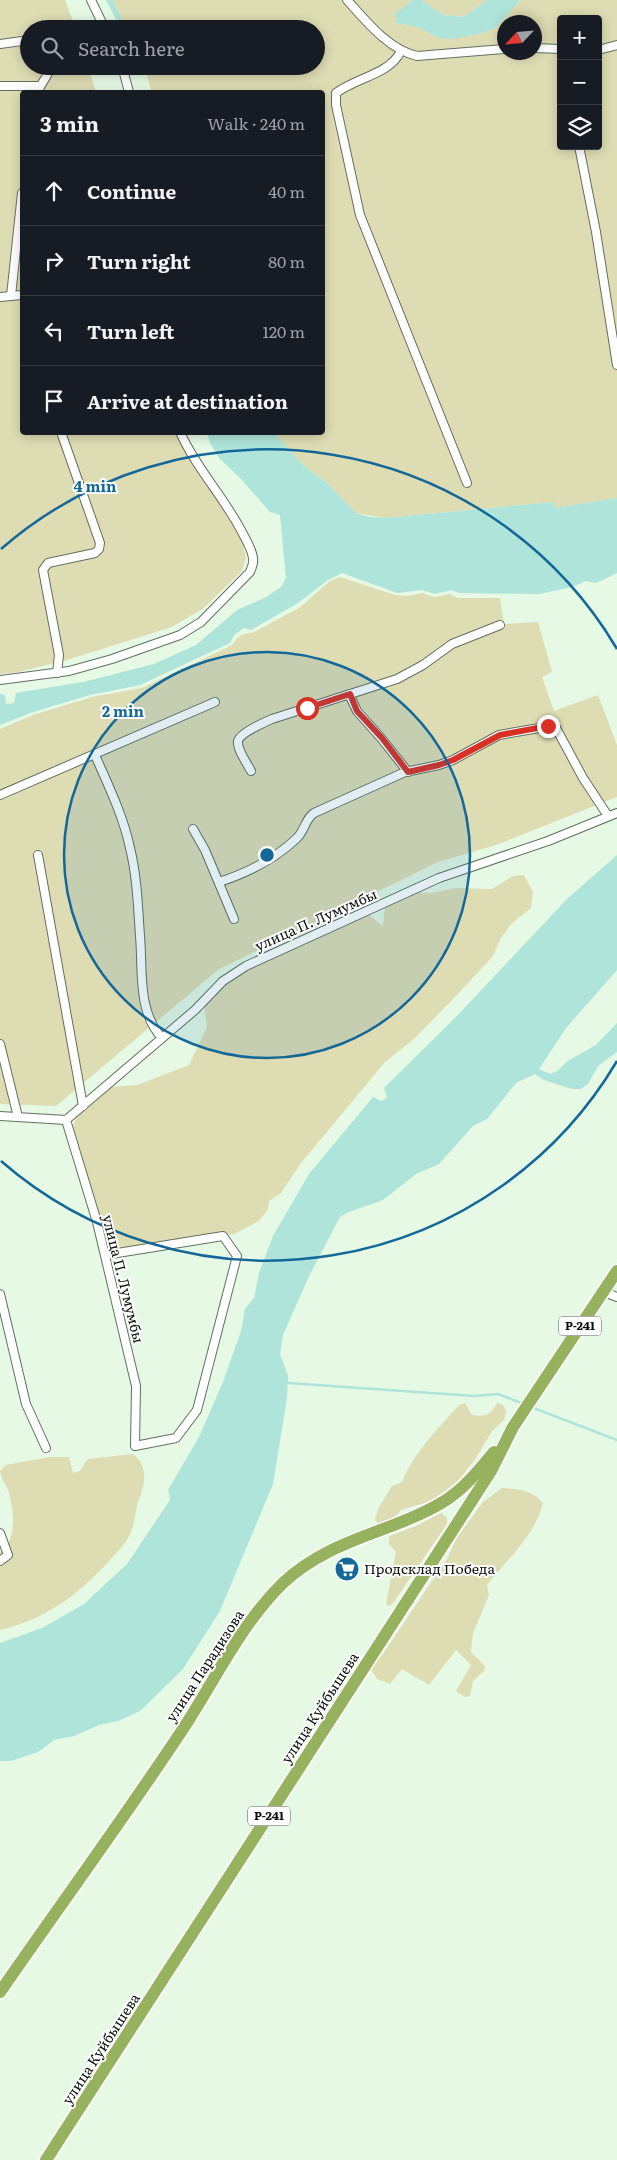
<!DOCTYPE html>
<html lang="en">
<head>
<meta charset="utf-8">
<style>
  body { margin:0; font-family:Literata,serif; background:#242831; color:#f1f3f6 }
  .controls { position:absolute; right:15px; top:15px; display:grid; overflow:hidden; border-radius:5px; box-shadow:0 2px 12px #0003 }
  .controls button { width:45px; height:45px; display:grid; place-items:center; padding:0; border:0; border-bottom:1px solid #363941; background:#171b24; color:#f1f3f6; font:25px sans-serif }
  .compass { position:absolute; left:497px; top:15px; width:45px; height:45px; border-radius:50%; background:#171b24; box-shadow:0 2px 12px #0003; rotate:244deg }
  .stop { position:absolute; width:15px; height:15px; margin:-11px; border:4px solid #d93025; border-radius:50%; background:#fff }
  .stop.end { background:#d93025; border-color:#fff; box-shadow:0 1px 5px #0008 }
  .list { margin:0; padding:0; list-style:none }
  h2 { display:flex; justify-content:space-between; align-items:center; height:65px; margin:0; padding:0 20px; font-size:21px }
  h2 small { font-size:16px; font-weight:400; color:#9ea1a6 }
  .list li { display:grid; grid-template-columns:32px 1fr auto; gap:15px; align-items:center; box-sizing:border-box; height:70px; padding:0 20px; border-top:1px solid #363941 }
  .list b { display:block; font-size:19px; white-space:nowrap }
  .list em { font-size:16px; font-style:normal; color:#9ea1a6 }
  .icon { flex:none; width:28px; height:28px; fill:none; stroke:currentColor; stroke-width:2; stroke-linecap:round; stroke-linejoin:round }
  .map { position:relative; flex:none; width:617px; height:2160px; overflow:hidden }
  .search { position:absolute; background:#171b24; box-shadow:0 2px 12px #0003; left:20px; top:20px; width:305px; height:55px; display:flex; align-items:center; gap:12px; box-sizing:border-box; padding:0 18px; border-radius:28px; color:#9ea1a6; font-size:19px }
  .panel { position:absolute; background:#171b24; box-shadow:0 2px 12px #0003; left:20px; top:90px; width:305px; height:345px; border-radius:5px }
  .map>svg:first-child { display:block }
  .green { fill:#dedcb3; fill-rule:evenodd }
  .water { fill:#aee4da }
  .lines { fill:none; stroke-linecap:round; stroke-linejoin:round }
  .stream { stroke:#aee4da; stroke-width:2.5 }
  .minor-casing { stroke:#60715f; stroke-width:10 }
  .trunk-casing { stroke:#fff; stroke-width:15 }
  .minor { stroke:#fff; stroke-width:8 }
  .trunk { stroke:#97b25e; stroke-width:12 }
  .route { stroke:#d93025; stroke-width:6 }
  .ring { fill:none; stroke:#146899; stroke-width:2.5 }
  .labels { text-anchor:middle; stroke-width:4; stroke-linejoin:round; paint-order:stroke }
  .shield { fill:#fff; stroke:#535753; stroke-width:1 }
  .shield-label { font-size:12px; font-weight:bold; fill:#090f09 }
  .street-label { font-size:14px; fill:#090f09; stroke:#fff }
  .poi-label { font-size:14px; fill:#090f09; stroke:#fff; text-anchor:start }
  .centre { fill:#146899; stroke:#fff; stroke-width:2.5 }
  .ring-label { font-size:15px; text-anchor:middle; font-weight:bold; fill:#146899; stroke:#fff; stroke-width:4; stroke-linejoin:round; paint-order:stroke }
</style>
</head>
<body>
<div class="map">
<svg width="617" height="2160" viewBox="0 0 617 2160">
  <rect width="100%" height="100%" fill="#e5f9e4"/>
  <g class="green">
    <path d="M0 0H65L76 29H29V66H88L96 92H22V432L178 433 241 533 246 558 242 571 204 608 172 627 67 660 18 672 0 674Z"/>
    <path d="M113 0H413L396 14V23L418 27 438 38 482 33 495 28 520 0H617V498L555 508 554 502 384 518 356 513 326 482 304 466 274 433 322 432V92H152L144 66H316V29H127ZM561 19H598V146H561ZM504 22H534V52H504Z"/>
    <path d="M421 0H487L464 17 443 15Z"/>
    <path d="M340 577 395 595 408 596 422 593 434 597 450 594 457 598H500L504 624 538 622 552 672 542 677 554 711 598 695 617 745V797L496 845 438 862 219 969 56 1106 0 1104V729L33 715 92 697 142 688 232 645C238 636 242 633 252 633L299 608 330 581Z"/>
    <path d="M524 875 533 892 531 908 511 924 501 938 493 956 453 999 414 1039 385 1062 301 1163 281 1193 269 1201 268 1209 259 1221 234 1234 109 1253 73 1128 76 1116 109 1087 137 1085 189 1065 207 1027 204 1005 224 983 247 968 368 914 383 926 385 906 417 892 431 893 456 888 492 889 513 876Z"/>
    <path d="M465 1403 472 1415C486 1417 490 1415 497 1403L503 1405 506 1411 504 1420 492 1431 476 1458 457 1482 431 1501 401 1510 394 1518 379 1524 375 1520 378 1509 392 1486 402 1482C414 1452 438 1429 459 1405Z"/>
    <path d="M133 1454C149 1466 145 1486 138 1502 135 1512 135 1523 131 1532 126 1544 116 1553 108 1562 78 1595 44 1620 0 1630V1552C17 1542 14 1511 9 1493 7 1486 1 1479 0 1471L6 1465 50 1457H69L73 1473 80 1471 88 1459Z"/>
    <path d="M502 1488C518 1489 533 1490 543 1503 534 1537 508 1558 487 1585L489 1595 473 1633 471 1652 485 1666 484 1671 473 1681 470 1696 465 1697 456 1691 471 1665 456 1650 429 1685 402 1669 390 1684 377 1679 370 1668 382 1655 447 1559 456 1539 483 1502Z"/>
    <path d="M441 1513 447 1518V1524L393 1603 389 1606 386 1604 396 1552 389 1544V1536L416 1526Z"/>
  </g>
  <g class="water">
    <path d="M106 0H113L127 29H121Z"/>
    <path d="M413 0H421L443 15 464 17 487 0H520L495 28 482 33 453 39 438 38 418 27 396 23 395 14Z"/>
    <path d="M207 433H274L304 466 326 482 356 513 369 517 384 518 554 502 555 508 617 498V573L596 583 586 581 572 587 539 594 459 593 451 590 435 594 422 590 397 593 342 573 328 580 298 603 251 630 244 628 234 635 230 643 140 685 90 695 33 712 0 725V694L5 695 6 704 14 703 16 693 83 682 154 664 196 645 237 610 266 597 281 587 286 578 280 515 270 512 241 479 219 458 210 443Z"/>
    <path d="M617 855V970L566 1028 539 1069 550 1074 557 1071 568 1061 596 1045 617 1023V1052L598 1066 588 1084 581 1089H572L544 1080 535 1074 516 1083 487 1119 473 1126 439 1164 416 1174 383 1200 349 1212 340 1217 310 1274 283 1335 280 1354 288 1376 287 1398 273 1484 220 1611 183 1669 140 1711 118 1721 99 1725 74 1736 54 1740 38 1752 11 1761H0V1643L42 1628 84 1604 127 1564 170 1500 168 1490 199 1437 223 1382 241 1331 245 1309 254 1298 259 1273 273 1236 309 1174 373 1097 381 1101 387 1098 384 1088 456 1017 567 899Z"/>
  </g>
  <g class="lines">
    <g class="stream">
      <path d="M288 1383 474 1396 498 1394 524 1404"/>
      <path d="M531 1407 617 1440"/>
    </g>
    <defs>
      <g id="minor">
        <path d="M91 0 105 29"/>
        <path d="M347 0C366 21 388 49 417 56L504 49"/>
        <path d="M0 44 29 40"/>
        <path d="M534 48 561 49"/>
        <path d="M598 50 617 45"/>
        <path d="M401 51C389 75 357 77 336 93V105L360 215 467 483"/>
        <path d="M122 66 129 92"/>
        <path d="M0 86H40"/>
        <path d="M38 92C40 83 49 77 50 66"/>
        <path d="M579 146 596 232 617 365"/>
        <path d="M11 296 22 193"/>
        <path d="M0 297 22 295"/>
        <path d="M57 673 59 655 43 570 48 563 95 553 99 549 100 543 61 432"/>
        <path d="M0 680 69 671 112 659 180 635 201 622 250 572C252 567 254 563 253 558 252 549 246 540 242 532 224 497 196 468 180 432"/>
        <path d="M349 694 357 711 381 738 408 772"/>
        <path d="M95 755C108 785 123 815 130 848 137 876 138 907 140 936 143 970 137 1011 162 1038"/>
        <path d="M251 771C247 763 237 750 238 741 240 733 265 722 272 719L397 679 423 665 452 644 500 625"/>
        <path d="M0 795 215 702"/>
        <path d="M193 829 205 850 234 919"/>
        <path d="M38 855 83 1106"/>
        <path d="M219 882C247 873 275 859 297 838 305 830 305 819 314 813L405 772 439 765 453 760 499 735 539 728 548 726 556 728 583 778 608 816"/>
        <path d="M0 1044 18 1117"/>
        <path d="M0 1116 66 1120"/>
        <path d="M105 1255 223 1236 237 1256 197 1410 176 1438 135 1446 136 1386 97 1222 66 1120 195 1010 223 981 246 966 439 878 548 841 617 813"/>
        <path d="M604 1292 617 1297"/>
        <path d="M0 1294 26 1404 46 1448"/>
        <path d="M0 1533 8 1555 0 1561"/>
      </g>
      <g id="trunk">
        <path d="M0 1992C61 1904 124 1818 183 1729 215 1680 241 1624 283 1583 331 1538 389 1534 443 1502 464 1489 479 1470 494 1452"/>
        <path d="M46 2160 491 1471 513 1427 617 1271"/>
      </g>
    </defs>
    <use href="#minor" class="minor-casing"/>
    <use href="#trunk" class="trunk-casing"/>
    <use href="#minor" class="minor"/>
    <use href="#trunk" class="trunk"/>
  </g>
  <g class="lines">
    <path class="route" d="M307 708 350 694 357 711 382 738 408 772 439 765 453 760 500 735 548 726"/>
  </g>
  <circle cx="267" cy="855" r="203" fill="#146899" fill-opacity=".12"/>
  <g class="ring">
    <circle cx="267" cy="855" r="203"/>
    <path d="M617 1061A406 406 0 0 1 1 1161M1 549A406 406 0 0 1 617 649"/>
  </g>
  <defs>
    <symbol id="supermarket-disc" viewBox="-11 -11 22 22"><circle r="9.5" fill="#146899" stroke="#fff"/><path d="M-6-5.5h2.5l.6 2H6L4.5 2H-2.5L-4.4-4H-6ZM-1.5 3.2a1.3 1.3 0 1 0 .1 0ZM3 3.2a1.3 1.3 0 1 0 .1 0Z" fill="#fff"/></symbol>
  </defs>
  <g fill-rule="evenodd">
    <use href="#supermarket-disc" x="333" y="1555" width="28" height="28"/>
  </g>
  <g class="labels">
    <g class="shield">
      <rect x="559" y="1316.5" width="42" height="19" rx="4"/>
      <rect x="248" y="1806.5" width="42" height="19" rx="4"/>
    </g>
    <g class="shield-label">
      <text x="580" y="1330">Р-241</text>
      <text x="269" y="1820">Р-241</text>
    </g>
    <g class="street-label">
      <text transform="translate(316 920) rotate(-24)" y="5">улица П. Лумумбы</text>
      <text transform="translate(123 1279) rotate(76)" y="5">улица П. Лумумбы</text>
      <text transform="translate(205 1666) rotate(-57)" y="5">улица Парадизова</text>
      <text transform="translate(320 1708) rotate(-57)" y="5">улица Куйбышева</text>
      <text transform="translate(101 2049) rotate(-57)" y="5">улица Куйбышева</text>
    </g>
    <g class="poi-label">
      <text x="364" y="1574">Продсклад Победа</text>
    </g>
  </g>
  <circle cx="267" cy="855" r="8" class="centre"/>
  <g class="ring-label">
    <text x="95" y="492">4 min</text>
    <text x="123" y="717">2 min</text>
  </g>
</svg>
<div class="controls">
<button>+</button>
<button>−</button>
<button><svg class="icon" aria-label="layers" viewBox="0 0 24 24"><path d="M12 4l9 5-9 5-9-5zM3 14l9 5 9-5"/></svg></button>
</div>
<svg class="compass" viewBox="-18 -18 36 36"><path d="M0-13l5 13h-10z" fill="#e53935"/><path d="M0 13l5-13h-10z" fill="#9ea1a6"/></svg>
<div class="stop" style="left:307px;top:708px"></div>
<div class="stop end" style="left:548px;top:726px"></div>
<div class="search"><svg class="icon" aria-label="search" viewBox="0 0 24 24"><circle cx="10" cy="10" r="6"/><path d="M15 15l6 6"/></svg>Search here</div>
<section class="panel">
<h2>3 min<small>Walk · 240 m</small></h2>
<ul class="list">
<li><svg class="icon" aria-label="ahead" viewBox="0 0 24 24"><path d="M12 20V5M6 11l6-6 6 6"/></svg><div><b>Continue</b></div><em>40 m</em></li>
<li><svg class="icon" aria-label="right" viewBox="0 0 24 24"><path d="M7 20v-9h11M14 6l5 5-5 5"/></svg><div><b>Turn right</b></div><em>80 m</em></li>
<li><svg class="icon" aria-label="left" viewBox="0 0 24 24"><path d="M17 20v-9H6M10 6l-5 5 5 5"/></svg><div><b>Turn left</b></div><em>120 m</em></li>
<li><svg class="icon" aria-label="arrive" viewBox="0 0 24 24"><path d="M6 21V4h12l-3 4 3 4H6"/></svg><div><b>Arrive at destination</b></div></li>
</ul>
</section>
</div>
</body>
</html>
